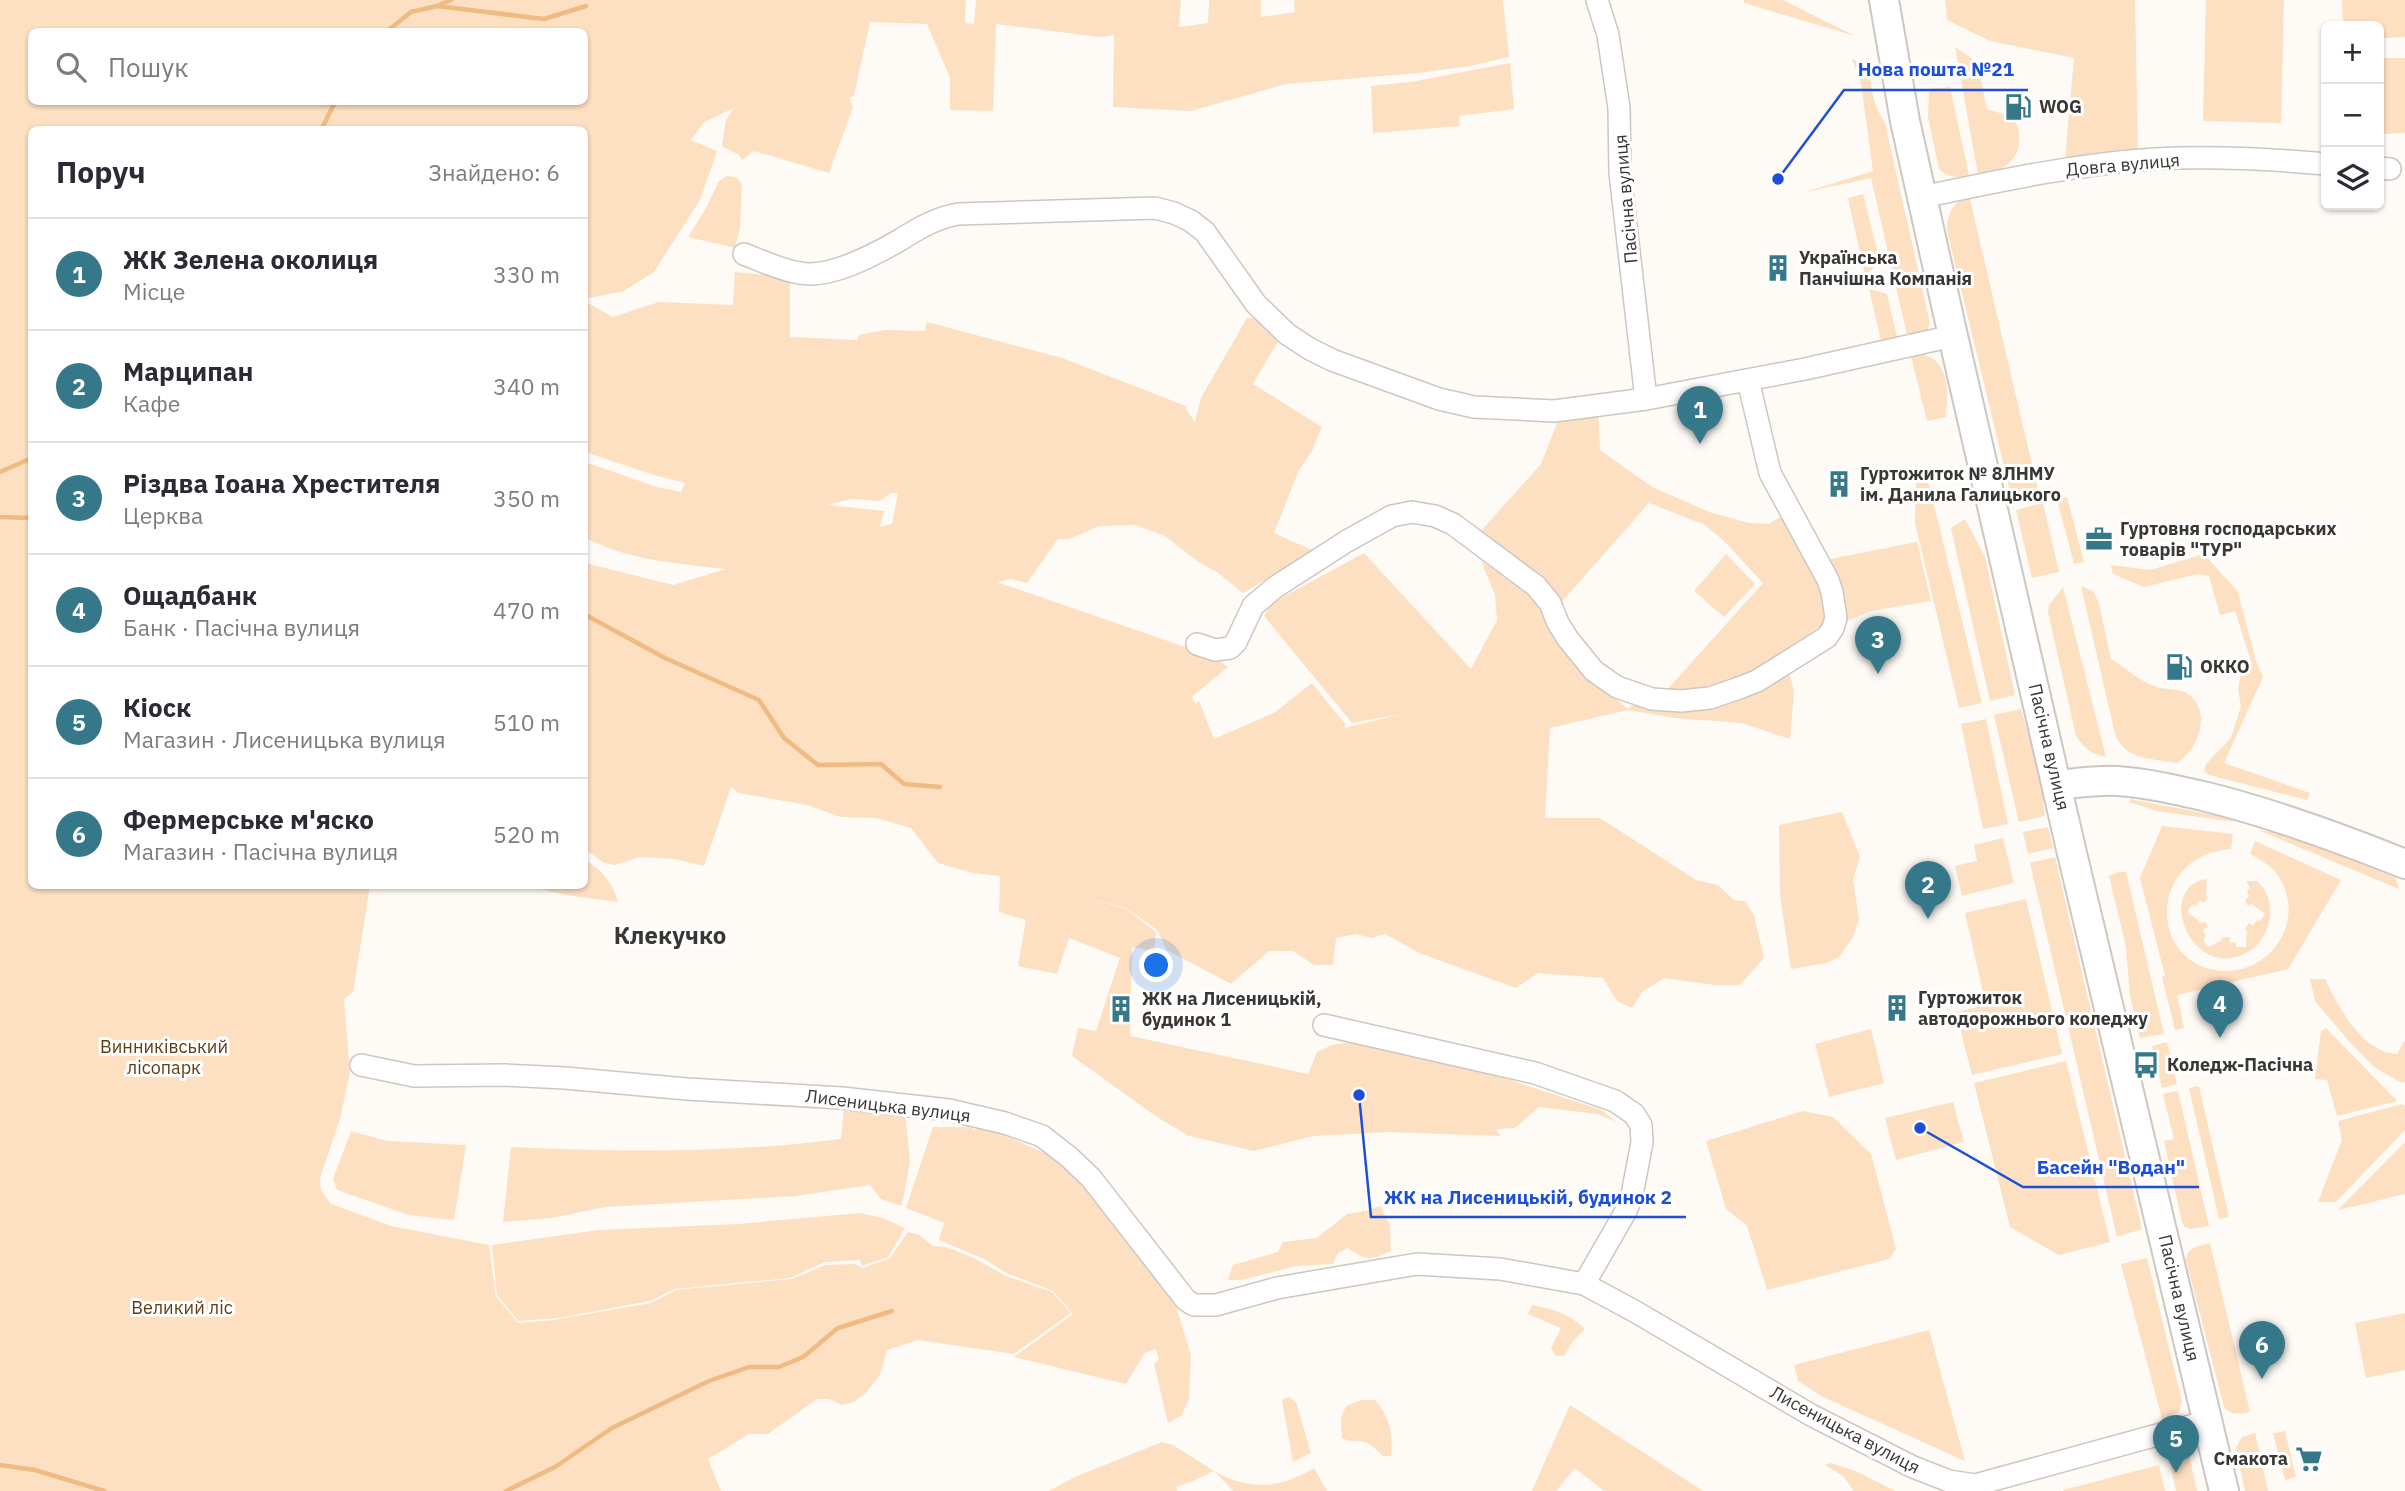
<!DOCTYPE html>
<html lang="uk">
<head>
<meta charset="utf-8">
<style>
  body { margin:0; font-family:"IBM Plex Sans",sans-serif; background:#f2f2f3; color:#2b2b33 }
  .controls { position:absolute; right:21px; top:21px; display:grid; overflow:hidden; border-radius:10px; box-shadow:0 2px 5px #0004 }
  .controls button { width:63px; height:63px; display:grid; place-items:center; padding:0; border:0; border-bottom:2px solid #e1e1e2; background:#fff; color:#2b2b33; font:35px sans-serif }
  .you { position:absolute; left:1157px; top:966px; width:24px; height:24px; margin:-18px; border:5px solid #fff; border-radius:50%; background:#1a73e8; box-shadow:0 0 0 10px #1a73e833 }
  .badge { display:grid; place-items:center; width:46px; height:46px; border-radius:50%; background:#357889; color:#fff; font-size:23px; font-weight:700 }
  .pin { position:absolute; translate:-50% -58px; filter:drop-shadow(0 2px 4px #0008) }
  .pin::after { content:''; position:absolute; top:37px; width:24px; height:21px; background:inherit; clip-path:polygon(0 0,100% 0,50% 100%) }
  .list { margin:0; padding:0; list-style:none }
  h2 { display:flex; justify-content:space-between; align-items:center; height:91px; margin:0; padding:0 28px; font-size:30px }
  h2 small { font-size:23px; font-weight:400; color:#7c7c81 }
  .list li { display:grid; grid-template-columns:46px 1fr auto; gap:21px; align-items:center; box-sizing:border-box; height:112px; padding:0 28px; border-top:2px solid #e1e1e2 }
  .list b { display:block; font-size:26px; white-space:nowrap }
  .list p { margin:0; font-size:23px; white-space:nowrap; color:#7c7c81 }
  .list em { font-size:23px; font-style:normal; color:#7c7c81 }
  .icon { flex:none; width:38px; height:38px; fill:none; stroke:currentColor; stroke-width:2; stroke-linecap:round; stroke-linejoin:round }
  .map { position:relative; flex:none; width:2405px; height:1491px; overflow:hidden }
  .search { position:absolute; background:#fff; box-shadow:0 2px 5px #0004; left:28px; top:28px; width:560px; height:77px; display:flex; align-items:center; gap:18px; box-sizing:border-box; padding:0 24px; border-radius:10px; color:#7c7c81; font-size:26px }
  .panel { position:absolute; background:#fff; box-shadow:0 2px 5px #0004; left:28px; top:126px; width:560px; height:763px; border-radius:10px }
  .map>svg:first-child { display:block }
  .green { fill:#fddfc1; fill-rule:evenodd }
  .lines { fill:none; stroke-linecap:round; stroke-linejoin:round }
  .stream { stroke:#f0bb83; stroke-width:4.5 }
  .minor-casing { stroke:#ccc7c2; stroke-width:24 }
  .major-casing { stroke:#ccc7c2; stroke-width:32 }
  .minor { stroke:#fff; stroke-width:21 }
  .major { stroke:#fff; stroke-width:28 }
  .labels { text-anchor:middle; stroke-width:6; stroke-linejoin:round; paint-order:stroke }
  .poi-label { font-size:18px; font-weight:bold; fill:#393734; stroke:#fff; text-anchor:start }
  .street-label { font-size:18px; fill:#393734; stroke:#fff }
  .park-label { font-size:18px; fill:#603d12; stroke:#fff }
  .district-label { font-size:24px; font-weight:bold; fill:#393734; stroke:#fff }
  .leader { fill:none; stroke:#1d4ed8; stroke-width:2.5 }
  .callout-dot { fill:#1d4ed8; stroke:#fff; stroke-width:2.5 }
  .callout-label { font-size:19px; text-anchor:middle; font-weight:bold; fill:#1d4ed8; stroke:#fff; stroke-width:6; stroke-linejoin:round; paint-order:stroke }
</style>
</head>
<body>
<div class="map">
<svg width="2405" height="1491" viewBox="0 0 2405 1491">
  <rect width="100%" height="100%" fill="#fefaf6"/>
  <g class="green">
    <path d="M0 0H966L965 23 974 24 976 0H1181L1179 27 1208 23 1209 0H1261V17L1295 12 1294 0H1503L1509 57 1470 66 1419 73 1286 84 1191 111 1113 107 1114 35 1100 37 996 24 993 111 950 110V78L927 24 870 22 854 96 849 98 853 107 829 173 754 151 742 160 739 155 722 146 726 120 734 108 704 122 691 140 717 151 700 200 654 272 624 291 585 299 584 130H32V886H370L353 992 344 999 350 1072 340 1119 320 1178 321 1190 331 1204 391 1226 489 1245 496 1296 518 1323 553 1320 651 1303 676 1290 792 1279 825 1265 855 1264 863 1268 890 1258 908 1232 919 1235 933 1246 946 1247 972 1257 1006 1276 1052 1292 1071 1313 1014 1354 918 1340 887 1350 880 1375 865 1394 854 1402 842 1405 829 1399H817L768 1434H749L708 1459 721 1491H0ZM32 32H584V102H32Z"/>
    <path d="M1744 0H1783L1855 36 1744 3Z"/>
    <path d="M1945 0H2135L2138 152 2065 159 2074 58 1990 41 1947 20Z"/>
    <path d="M2206 0H2284L2281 123 2203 121Z"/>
    <path d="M2342 0H2405V37L2379 38V26H2343Z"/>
    <path d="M1955 47 1977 62 1987 109 2003 114 2017 124C2026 154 2008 173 1978 174Z"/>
    <path d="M2405 58V133L2379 134V58Z"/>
    <path d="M1852 59 1870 66C1870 87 1873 105 1885 123L1930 323 1927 331 1908 339 1871 178 1802 193 1873 171 1861 83Z"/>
    <path d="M1510 63 1514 109 1459 116 1460 126 1373 133 1371 86 1411 82Z"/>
    <path d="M1950 87 1969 175C1957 178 1948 178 1939 169L1928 117 1929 89Z"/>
    <path d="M727 176 736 177 742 184 740 228 735 248 688 237 705 210 719 181Z"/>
    <path d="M1863 194 1880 262 1865 275 1848 198Z"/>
    <path d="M1969 195 2038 490 2011 495 1947 231C1947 213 1952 204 1969 195Z"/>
    <path d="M735 272 790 277V337L857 340 859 335 885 330 925 331 927 322 1062 358 1186 406V409L1195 422 1201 398 1247 318H1257L1280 338 1253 384 1322 427 1312 451 1299 470 1274 533 1314 551 1243 593 1217 572 1197 561 1165 536 1135 525 1099 526 1069 539H1058L1027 583 1011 579 997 582 1214 657 1228 667 1192 697 1195 704 1199 701 1214 739 1274 713 1312 683 1346 725 1344 726 1345 728 1400 714 1352 723 1264 616 1272 603 1364 553 1471 669 1497 620 1495 595 1481 561 1530 592 1592 679 1628 709 1635 703 1683 707 1788 668 1794 691 1790 739 1742 723 1675 718 1628 710 1550 728 1545 818H1600L1696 880 1718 885 1734 900 1745 901 1754 915 1764 958 1740 985H1715L1664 978 1642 992 1632 1008 1617 1001 1603 978 1538 973 1516 988 1419 953 1385 934 1372 938 1356 934 1336 938 1333 965H1314L1293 951H1269L1231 984 1167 950 1157 930 1126 908 1081 896 1126 909 1156 932 1154 951 1132 947 1130 1036 1308 1074 1317 1052 1332 1045 1352 1042 1494 1075 1602 1110 1616 1122 1598 1114 1539 1107 1515 1128 1496 1129 1500 1136 1389 1132 1313 1136 1254 1151 1189 1136 1157 1117 1072 1056 1078 1028 1096 1031 1120 958 1069 938 1057 974 1018 966 1026 920 999 912 1000 876 973 873 938 863 911 828 876 818 841 817 807 805 739 793 731 787 704 866 675 859 640 857 615 865 604 863 585 849V563L673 585 726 569C674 563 633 561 585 538V462L657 487 681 492 685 483 654 475 585 452 584 301 613 317 659 302 733 305ZM891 493H898L892 524 880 527 884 511 827 505 851 499 880 501Z"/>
    <path d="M1869 289 1887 294 1898 341 1882 345Z"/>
    <path d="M1910 352C1949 354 1949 386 1946 417L1927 421Z"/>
    <path d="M1598 408 1600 450 1652 487 1712 513 1749 523 1769 524 1784 514C1801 544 1837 588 1825 623L1746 676 1696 689 1666 691 1763 583 1724 541 1705 525 1649 503 1559 605 1479 533 1541 464 1561 413Z"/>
    <path d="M1927 476 1982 703 1959 708 1915 523 1916 478Z"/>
    <path d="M2067 497 2084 562 2074 564 2057 499Z"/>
    <path d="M2043 503 2059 572 2032 578 2016 510Z"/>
    <path d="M1965 519 1985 557 2015 695 1990 701 1951 528Z"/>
    <path d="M1917 542 1931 601 1871 611 1847 621 1830 559Z"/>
    <path d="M1726 554 1755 584 1724 617 1694 591Z"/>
    <path d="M2204 554 2238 592 2256 661 2263 677 2224 763 2310 793 2307 800 2209 775 2204 771 2206 764 2231 738 2241 706 2238 689 2242 667 2252 664 2235 611 2220 615 2209 576 2198 574 2144 587 2113 574 2111 565 2150 570Z"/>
    <path d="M2081 586 2094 592 2099 604 2111 659C2125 667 2141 683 2157 687 2167 690 2180 688 2188 694 2213 712 2198 750 2177 763 2152 758 2126 761 2115 734Z"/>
    <path d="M2063 587 2106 757C2091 754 2085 749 2076 736L2048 612 2049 605Z"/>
    <path d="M2021 709 2040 774 2045 816 2019 822 1994 715Z"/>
    <path d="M1986 719 2008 824 1983 829 1961 724Z"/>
    <path d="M2130 799 2229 818 2234 822 2157 811 2129 802Z"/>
    <path d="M1842 812 1860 857 1853 879 1859 920 1853 937 1839 957 1826 963 1791 969 1780 895 1779 825Z"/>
    <path d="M2162 826 2233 834 2231 849C2149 855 2148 959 2215 970 2267 979 2308 923 2279 877 2272 866 2261 860 2250 854L2255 841 2341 880 2288 969 2177 995 2184 1028 2175 1030 2162 977 2165 976 2140 878Z"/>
    <path d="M2048 827 2053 848 2028 854 2023 832Z"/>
    <path d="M2258 830 2293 835 2396 878 2399 889Z"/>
    <path d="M2003 838 2014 883 1962 896 1955 866 1977 861 1974 845Z"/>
    <path d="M2055 857 2142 1229 2117 1237 2030 863Z"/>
    <path d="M585 860C601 869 614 884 618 902L572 896 526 886H584Z"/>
    <path d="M2118 872H2126L2164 1034 2140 1038 2130 996 2126 947 2109 876Z"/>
    <path d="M2207 879 2206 895 2208 898 2204 903 2200 900 2196 906 2193 904 2187 912 2202 923 2205 922 2208 927 2203 930 2206 937 2203 939 2208 947 2221 941 2223 937H2230L2229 942 2236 943V947H2246L2247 931 2245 929 2249 923 2253 926 2257 920 2260 921 2265 914 2252 904 2248 906 2245 900 2249 897 2247 891 2250 888 2246 881H2257C2270 893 2273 910 2268 926 2264 939 2256 948 2244 954 2190 979 2155 887 2207 879Z"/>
    <path d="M2026 899 2062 1054 1972 1075 1956 1012 1986 1005 1965 913Z"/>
    <path d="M2310 979H2325C2339 1007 2361 1052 2397 1054L2405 1040V1082L2402 1083 2374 1067 2348 1040 2315 1001Z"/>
    <path d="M2326 1028 2397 1101 2337 1116 2327 1080 2315 1079 2321 1031Z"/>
    <path d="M1871 1029 1884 1083 1829 1097 1815 1044Z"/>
    <path d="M2167 1042 2177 1084 2162 1088 2152 1046Z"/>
    <path d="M2066 1061 2110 1242 2059 1255 2010 1227 1974 1083Z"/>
    <path d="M2199 1086 2229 1217 2219 1219 2189 1088Z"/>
    <path d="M2178 1091 2209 1226 2191 1229 2185 1227 2182 1222 2164 1141 2174 1139 2163 1094Z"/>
    <path d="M1953 1102 1964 1142 1896 1160 1885 1118Z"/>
    <path d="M2402 1104 2405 1106V1130L2336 1202H2318L2342 1140 2338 1121Z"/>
    <path d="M844 1106 905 1114 910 1161 902 1206 881 1199 870 1185 796 1196 605 1207 552 1218 503 1222 511 1147C620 1152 732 1153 841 1139Z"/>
    <path d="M1803 1111 1833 1117 1871 1154 1896 1249 1889 1259 1767 1290 1747 1226 1726 1209 1706 1141Z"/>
    <path d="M977 1125 998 1132 1060 1160 1103 1206 1175 1303 1191 1355 1189 1399 1182 1415 1168 1423 1154 1364 1159 1360 1156 1349 1145 1353 1126 1384 1014 1357 1073 1314 1053 1291 1006 1273 986 1260 939 1240 944 1223 906 1208 933 1127H969L975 1130Z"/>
    <path d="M351 1131 387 1141 466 1145 454 1220 409 1215 337 1190 333 1179Z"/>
    <path d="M2405 1142V1194L2338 1210Z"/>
    <path d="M1380 1206 1390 1225 1391 1251C1371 1260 1365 1261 1348 1248L1338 1253 1333 1264 1296 1266 1242 1280H1228L1233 1265 1278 1252 1283 1242 1317 1238 1347 1214 1365 1211Z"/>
    <path d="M860 1213 883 1218 905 1228 888 1257 862 1266 860 1260 825 1262 790 1278 675 1289 650 1301 559 1318 518 1321 497 1295 492 1245 599 1230 738 1224Z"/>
    <path d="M2210 1243 2250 1412C2239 1414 2232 1416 2224 1407L2186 1260C2187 1247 2199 1246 2210 1243Z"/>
    <path d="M2147 1258 2182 1401 2179 1412 2162 1419 2121 1264Z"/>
    <path d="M1532 1305C1554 1309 1569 1314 1585 1329L1573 1341 1564 1356H1556L1551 1348 1561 1328 1528 1314Z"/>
    <path d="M2405 1313V1370L2366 1378 2355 1323Z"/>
    <path d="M1929 1330 1965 1461 1823 1397 1798 1381 1794 1365Z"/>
    <path d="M1289 1397 1296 1402 1311 1453 1293 1462 1282 1400Z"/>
    <path d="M1362 1400H1375C1389 1416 1394 1434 1391 1456H1383C1377 1451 1370 1442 1361 1441 1352 1441 1350 1442 1342 1438L1341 1418 1346 1406Z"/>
    <path d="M1570 1405 1703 1491H1604L1575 1468 1556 1491H1532Z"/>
    <path d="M2285 1431 2296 1477 2285 1480 2273 1433Z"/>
    <path d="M2255 1433 2268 1491H2245L2236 1448 2242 1437Z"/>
    <path d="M1162 1442 1173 1445 1214 1471 1193 1481 1176 1487 1177 1491H1049L1075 1477Z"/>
    <path d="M2189 1454 2197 1491H2176L2169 1459Z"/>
    <path d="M1831 1463 1858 1472 1895 1491H1854L1843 1476 1825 1465Z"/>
    <path d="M2159 1465 2165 1491H2063V1490Z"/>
    <path d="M1314 1468 1327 1491H1233L1214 1471C1249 1491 1280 1489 1314 1468Z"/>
  </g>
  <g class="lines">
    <g class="stream">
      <path d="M437 6 544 19 586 6"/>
      <path d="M386 32 411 12 437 6 451 0"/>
      <path d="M321 130 335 102"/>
      <path d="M0 472 32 458"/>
      <path d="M0 517 32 518"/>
      <path d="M584 614 665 658 759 700 784 738 818 765 881 764 904 784 940 787"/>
      <path d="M0 1465 35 1470 104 1491"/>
      <path d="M506 1491 555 1467 612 1428 709 1381 749 1367H779L803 1357 838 1328 892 1311"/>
    </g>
    <defs>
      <g id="minor">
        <path d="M1597 0 1608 35 1619 108 1620 173 1646 399"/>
        <path d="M2379 168 2390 169"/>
        <path d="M1922 197C1998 181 2076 164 2155 159 2211 156 2270 159 2326 164"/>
        <path d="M744 254C762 261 780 270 800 273 830 279 874 255 900 240 919 228 936 218 958 214L1155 208 1174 213 1191 221 1205 232 1256 304 1287 334 1310 349 1332 360 1439 399 1474 407 1554 411 1646 399 1805 369 1953 336"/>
        <path d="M1197 644 1215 650 1230 648 1236 642 1253 606 1274 588 1347 541 1392 516 1412 512 1435 516 1453 524 1536 586 1550 603 1558 623 1568 639 1594 671 1617 687 1652 699 1681 701 1710 698 1739 688 1757 681 1827 637 1833 628 1836 618 1832 592 1828 580 1770 473 1748 380"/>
        <path d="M1324 1025 1535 1073 1615 1101 1634 1114 1641 1125 1642 1142 1632 1195 1626 1211 1584 1284"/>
        <path d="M361 1065 414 1076 505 1075 565 1078 687 1089 842 1098 949 1110 1005 1123 1042 1136 1069 1157 1091 1178 1186 1300 1194 1305H1216L1277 1288 1417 1264 1500 1269 1584 1284 1636 1312 1811 1415 1913 1467 1949 1481 1975 1485 2208 1421"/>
      </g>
      <g id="major">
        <path d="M1884 0 1905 121 1953 336 2071 849 2224 1491"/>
        <path d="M2058 785C2078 783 2097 780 2117 781 2147 783 2177 790 2207 797 2275 814 2340 838 2405 864"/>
      </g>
    </defs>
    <use href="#minor" class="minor-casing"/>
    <use href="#major" class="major-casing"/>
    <use href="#minor" class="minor"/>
    <use href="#major" class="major"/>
  </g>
  <defs>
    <symbol id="fuel-bare" viewBox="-9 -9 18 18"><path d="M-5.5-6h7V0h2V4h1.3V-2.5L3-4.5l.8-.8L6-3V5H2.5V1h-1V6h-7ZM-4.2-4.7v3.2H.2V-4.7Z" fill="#357889" stroke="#fff" stroke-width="2.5" paint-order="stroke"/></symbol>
    <symbol id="building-bare" viewBox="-9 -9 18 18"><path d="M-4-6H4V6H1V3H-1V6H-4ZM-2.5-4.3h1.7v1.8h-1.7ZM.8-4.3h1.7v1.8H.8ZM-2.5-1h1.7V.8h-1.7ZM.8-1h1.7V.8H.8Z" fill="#357889" stroke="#fff" stroke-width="2.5" paint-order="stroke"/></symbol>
    <symbol id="office-bare" viewBox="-9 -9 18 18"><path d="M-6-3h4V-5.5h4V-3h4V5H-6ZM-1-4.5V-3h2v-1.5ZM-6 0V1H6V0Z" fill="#357889" stroke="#fff" stroke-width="2.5" paint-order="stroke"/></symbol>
    <symbol id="bus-bare" viewBox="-9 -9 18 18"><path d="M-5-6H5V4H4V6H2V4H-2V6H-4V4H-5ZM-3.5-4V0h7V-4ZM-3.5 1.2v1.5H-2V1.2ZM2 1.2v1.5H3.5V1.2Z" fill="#357889" stroke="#fff" stroke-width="2.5" paint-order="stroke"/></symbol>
    <symbol id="supermarket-bare" viewBox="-9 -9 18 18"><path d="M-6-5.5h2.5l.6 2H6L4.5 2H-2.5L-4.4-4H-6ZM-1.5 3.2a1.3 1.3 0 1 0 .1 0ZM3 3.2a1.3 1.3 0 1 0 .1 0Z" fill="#357889" stroke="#fff" stroke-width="2.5" paint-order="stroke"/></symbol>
  </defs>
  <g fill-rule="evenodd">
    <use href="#fuel-bare" x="1999" y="88" width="38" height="38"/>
    <use href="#building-bare" x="1759" y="249" width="38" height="38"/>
    <use href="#building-bare" x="1820" y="465" width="38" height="38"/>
    <use href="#office-bare" x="2080" y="520" width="38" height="38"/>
    <use href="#fuel-bare" x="2160" y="648" width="38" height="38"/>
    <use href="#building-bare" x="1878" y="989" width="38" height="38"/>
    <use href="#building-bare" x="1102" y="990" width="38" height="38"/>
    <use href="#bus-bare" x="2127" y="1046" width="38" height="38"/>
    <use href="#supermarket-bare" x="2290" y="1440" width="38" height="38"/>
  </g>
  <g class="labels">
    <g class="poi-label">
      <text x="2039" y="113">WOG</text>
      <text x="1799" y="264">Українська<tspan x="1799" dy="21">Панчішна Компанія</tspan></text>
      <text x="1860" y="480">Гуртожиток № 8ЛНМУ<tspan x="1860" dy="21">ім. Данила Галицького</tspan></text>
      <text x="2120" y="535">Гуртовня господарських<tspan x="2120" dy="21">товарів "ТУР"</tspan></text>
      <text x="2200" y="673">ОККО</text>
      <text x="1918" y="1004">Гуртожиток<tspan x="1918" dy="21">автодорожнього коледжу</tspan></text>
      <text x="1142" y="1005">ЖК на Лисеницькій,<tspan x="1142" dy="21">будинок 1</tspan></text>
      <text x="2167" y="1071">Коледж-Пасічна</text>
      <text x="2288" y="1465" text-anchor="end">Смакота</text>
    </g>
    <g class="street-label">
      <text transform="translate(2123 165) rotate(-5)" y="6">Довга вулиця</text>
      <text transform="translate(1626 199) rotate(-95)" y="6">Пасічна вулиця</text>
      <text transform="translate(2049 747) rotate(77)" y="6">Пасічна вулиця</text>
      <text transform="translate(888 1106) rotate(7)" y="6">Лисеницька вулиця</text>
      <text transform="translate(2179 1298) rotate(77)" y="6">Пасічна вулиця</text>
      <text transform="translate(1845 1430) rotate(28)" y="6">Лисеницька вулиця</text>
    </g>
    <g class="park-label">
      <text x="164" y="1053">Винниківський<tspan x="164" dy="21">лісопарк</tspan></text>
      <text x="182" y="1314">Великий ліс</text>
    </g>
    <g class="district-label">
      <text x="670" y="944">Клекучко</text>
    </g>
  </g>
  <path class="leader" d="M1778 179L1844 90H2028M1920 1128L2023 1187H2199M1359 1095L1371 1217H1686"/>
  <g class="callout-dot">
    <circle cx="1778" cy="179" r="7"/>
    <circle cx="1920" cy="1128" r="7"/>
    <circle cx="1359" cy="1095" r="7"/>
  </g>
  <g class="callout-label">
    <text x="1936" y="76">Нова пошта №21</text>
    <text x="2111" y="1174">Басейн "Водан"</text>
    <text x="1528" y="1204">ЖК на Лисеницькій, будинок 2</text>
  </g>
</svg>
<div class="controls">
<button>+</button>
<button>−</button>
<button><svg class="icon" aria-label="layers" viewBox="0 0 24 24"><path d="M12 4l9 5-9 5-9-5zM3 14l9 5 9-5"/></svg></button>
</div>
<div class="you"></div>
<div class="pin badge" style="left:1700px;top:444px">1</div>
<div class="pin badge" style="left:1928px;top:919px">2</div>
<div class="pin badge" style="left:1878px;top:674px">3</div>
<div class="pin badge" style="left:2220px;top:1038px">4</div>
<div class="pin badge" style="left:2176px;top:1473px">5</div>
<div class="pin badge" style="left:2262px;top:1379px">6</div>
<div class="search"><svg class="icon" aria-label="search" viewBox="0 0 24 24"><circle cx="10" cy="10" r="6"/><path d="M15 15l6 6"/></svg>Пошук</div>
<section class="panel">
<h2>Поруч<small>Знайдено: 6</small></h2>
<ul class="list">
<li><span class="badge">1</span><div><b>ЖК Зелена околиця</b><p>Місце</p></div><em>330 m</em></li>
<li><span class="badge">2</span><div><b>Марципан</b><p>Кафе</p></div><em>340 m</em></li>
<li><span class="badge">3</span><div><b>Різдва Іоана Хрестителя</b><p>Церква</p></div><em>350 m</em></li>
<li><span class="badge">4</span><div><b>Ощадбанк</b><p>Банк · Пасічна вулиця</p></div><em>470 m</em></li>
<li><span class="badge">5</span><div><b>Кіоск</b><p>Магазин · Лисеницька вулиця</p></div><em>510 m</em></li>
<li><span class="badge">6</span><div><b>Фермерське м'яско</b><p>Магазин · Пасічна вулиця</p></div><em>520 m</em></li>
</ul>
</section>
</div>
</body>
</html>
